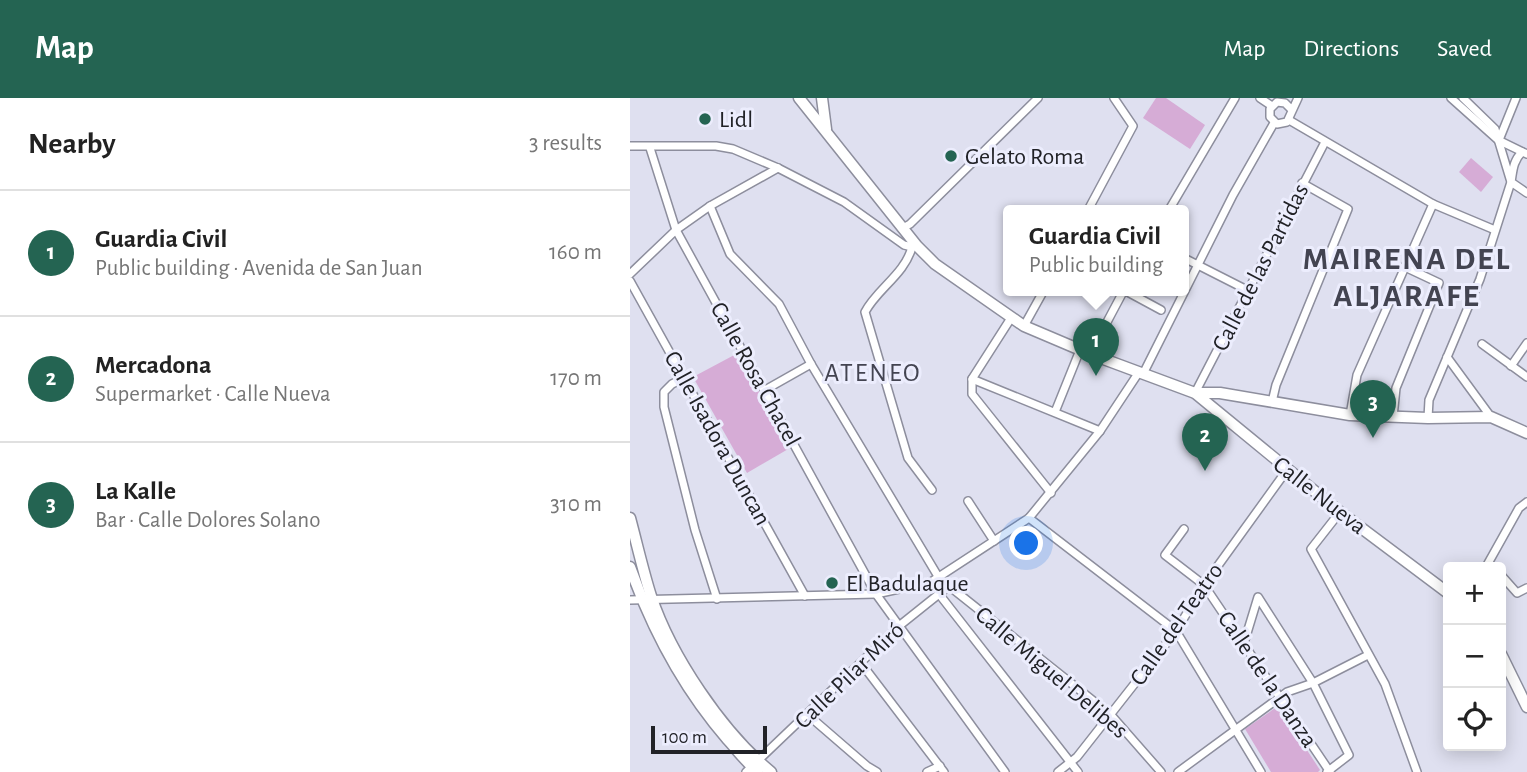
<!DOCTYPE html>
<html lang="en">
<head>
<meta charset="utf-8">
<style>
  body { margin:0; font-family:"Alegreya Sans",sans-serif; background:#f2f2f2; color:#222 }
  .controls { position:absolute; right:21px; bottom:21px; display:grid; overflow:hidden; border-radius:7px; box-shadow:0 4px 18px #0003 }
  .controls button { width:63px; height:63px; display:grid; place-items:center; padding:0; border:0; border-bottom:2px solid #e0e0e0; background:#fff; color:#222; font:35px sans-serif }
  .scale { position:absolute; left:21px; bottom:18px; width:116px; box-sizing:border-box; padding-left:7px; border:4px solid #212227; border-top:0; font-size:19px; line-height:24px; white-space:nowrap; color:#212227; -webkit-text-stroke:5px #ecedfd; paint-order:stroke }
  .you { position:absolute; left:397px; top:446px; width:24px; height:24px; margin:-18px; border:5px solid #fff; border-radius:50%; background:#1a73e8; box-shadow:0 0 0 10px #1a73e833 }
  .badge { display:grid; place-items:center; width:46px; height:46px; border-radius:50%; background:#246452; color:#fff; font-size:23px; font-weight:700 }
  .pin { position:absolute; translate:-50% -58px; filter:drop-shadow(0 2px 4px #0008) }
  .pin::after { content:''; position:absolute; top:37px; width:24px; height:21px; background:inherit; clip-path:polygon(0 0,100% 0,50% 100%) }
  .popup { position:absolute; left:373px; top:107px; width:186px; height:91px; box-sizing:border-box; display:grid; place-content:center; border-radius:7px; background:#fff; filter:drop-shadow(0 2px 5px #0005); font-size:23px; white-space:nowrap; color:#767676 }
  .popup b { font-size:26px; color:#222 }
  .popup::after { content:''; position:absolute; left:50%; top:100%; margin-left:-14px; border:14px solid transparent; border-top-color:#fff }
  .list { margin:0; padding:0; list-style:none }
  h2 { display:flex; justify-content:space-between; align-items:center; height:91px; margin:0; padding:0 28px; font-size:30px }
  h2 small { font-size:23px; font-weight:400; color:#767676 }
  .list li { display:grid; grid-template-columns:46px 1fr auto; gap:21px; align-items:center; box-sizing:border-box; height:126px; padding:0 28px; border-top:2px solid #e0e0e0 }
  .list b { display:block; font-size:26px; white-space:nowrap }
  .list p { margin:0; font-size:23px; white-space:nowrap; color:#767676 }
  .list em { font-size:23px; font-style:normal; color:#767676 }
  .icon { flex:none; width:38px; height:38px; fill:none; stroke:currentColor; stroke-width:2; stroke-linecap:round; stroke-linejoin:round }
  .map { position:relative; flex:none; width:897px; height:674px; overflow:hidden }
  header { display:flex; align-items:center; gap:42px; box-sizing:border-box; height:98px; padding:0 35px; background:#246452; color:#fff }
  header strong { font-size:33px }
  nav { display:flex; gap:38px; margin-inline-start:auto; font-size:24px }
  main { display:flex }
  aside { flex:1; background:#fff }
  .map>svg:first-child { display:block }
  .green { fill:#d6acd6 }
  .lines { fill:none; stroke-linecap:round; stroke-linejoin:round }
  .street-casing { stroke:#8d8e9d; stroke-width:10 }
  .secondary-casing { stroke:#8d8e9d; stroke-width:13 }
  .street { stroke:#fff; stroke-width:7 }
  .secondary { stroke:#fff; stroke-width:10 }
  .poi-dot { fill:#246452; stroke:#ecedfd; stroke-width:2.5 }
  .labels { text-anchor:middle; stroke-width:6; stroke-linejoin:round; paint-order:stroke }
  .poi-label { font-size:24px; fill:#212227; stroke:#ecedfd; text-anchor:start }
  .street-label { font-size:24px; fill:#212227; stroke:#ecedfd }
  .neighbourhood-label { font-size:26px; letter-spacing:2px; fill:#434451; stroke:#ecedfd }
  .district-label { font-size:32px; font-weight:bold; letter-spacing:2px; fill:#434451; stroke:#ecedfd }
</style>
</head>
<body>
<header>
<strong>Map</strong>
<nav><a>Map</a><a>Directions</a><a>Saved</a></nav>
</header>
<main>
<aside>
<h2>Nearby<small>3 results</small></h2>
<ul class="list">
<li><span class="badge">1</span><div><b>Guardia Civil</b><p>Public building · Avenida de San Juan</p></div><em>160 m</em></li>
<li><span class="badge">2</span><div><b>Mercadona</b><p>Supermarket · Calle Nueva</p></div><em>170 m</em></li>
<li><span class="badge">3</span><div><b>La Kalle</b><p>Bar · Calle Dolores Solano</p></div><em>310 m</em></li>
</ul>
</aside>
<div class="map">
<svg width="897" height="674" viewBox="0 0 897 674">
  <rect width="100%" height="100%" fill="#dfe0f0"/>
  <g class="green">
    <path d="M526 0H536L575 27 560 51 513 20Z"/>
    <path d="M841 60 863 79 851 94 829 74Z"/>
    <path d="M108 255 160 350 117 375 63 279Z"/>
    <path d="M648 608 690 672 688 674H641L615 631Z"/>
  </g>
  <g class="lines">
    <defs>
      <g id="street">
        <path d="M630 0 642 8"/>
        <path d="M821 0 868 42 897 56"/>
        <path d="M661 11 655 5 647 4 640 11V19L647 26 657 24 668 0"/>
        <path d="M659 22 803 106 865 132"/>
        <path d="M869 42 886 0"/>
        <path d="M0 48H86L103 51 148 70 214 104 274 147 282 149 287 148"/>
        <path d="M20 50 46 132 246 496 375 674"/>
        <path d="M892 54C883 63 883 72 881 84L897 95"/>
        <path d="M80 108 100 156 149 206 181 266 309 480 481 617 531 674"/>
        <path d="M458 112 503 28 484 0"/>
        <path d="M539 112 605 0"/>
        <path d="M273 130 280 126 408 0"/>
        <path d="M282 149C275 176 247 191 235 214L278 360 302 392"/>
        <path d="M554 160 619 193"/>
        <path d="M0 176 46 132 80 108 148 70"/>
        <path d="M0 183 175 498"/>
        <path d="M381 220 342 281V296L421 395"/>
        <path d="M394 228 414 192"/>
        <path d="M852 246 897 279"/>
        <path d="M460 256 494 192 531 212"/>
        <path d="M817 259 861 319"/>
        <path d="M881 268 897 245"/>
        <path d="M513 276 603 97 644 25"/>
        <path d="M54 280 42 286 34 294V309L65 432 87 501"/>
        <path d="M342 281 470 333"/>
        <path d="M135 292 181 266"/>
        <path d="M565 295 695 44"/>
        <path d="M642 304 646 287 718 111 672 85"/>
        <path d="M425 314 450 252"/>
        <path d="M720 317 727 277 803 106"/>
        <path d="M763 319 766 290 809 185 775 169"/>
        <path d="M798 320 799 302 850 181 881 84 865 31 833 0"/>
        <path d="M338 403 364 443"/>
        <path d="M710 414 681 451 755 586 787 674"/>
        <path d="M399 420 546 533 631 674"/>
        <path d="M554 431 535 457 574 487 700 674"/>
        <path d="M856 469 889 410 897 404"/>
        <path d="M871 477 887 495 897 490"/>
        <path d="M309 496 448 674"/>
        <path d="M0 502 246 496 301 484 399 420 470 333 509 274"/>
        <path d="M614 545 628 499 683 585 719 657 697 674"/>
        <path d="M231 565 314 674"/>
        <path d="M178 617 237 668 247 674"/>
        <path d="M116 674 269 528 319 488"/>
        <path d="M297 674 310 668"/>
        <path d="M428 674 447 659 546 533 574 487 657 372"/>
        <path d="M548 674 657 594 683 585 738 557"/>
      </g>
      <g id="secondary">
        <path d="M169 0 287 148 305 166 394 228 460 256 565 295 710 414 818 495"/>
        <path d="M192 0 196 31"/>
        <path d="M565 295H590L720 317 798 320 861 319 897 335"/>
        <path d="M0 420C7 446 13 473 21 498 41 558 92 634 141 674"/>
        <path d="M0 469C23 534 53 590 98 642 108 653 117 665 128 674"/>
        <path d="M871 556 897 609"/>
      </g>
    </defs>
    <use href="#street" class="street-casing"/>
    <use href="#secondary" class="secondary-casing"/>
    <use href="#street" class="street"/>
    <use href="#secondary" class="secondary"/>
  </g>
  <g class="poi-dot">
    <circle cx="75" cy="21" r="7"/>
    <circle cx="321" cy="58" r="7"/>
    <circle cx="202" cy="485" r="7"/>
  </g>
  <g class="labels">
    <g class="poi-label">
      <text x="89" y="29">Lidl</text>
      <text x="335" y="66">Gelato Roma</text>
      <text x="216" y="493">El Badulaque</text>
    </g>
    <g class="street-label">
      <text transform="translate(630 169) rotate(-63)" y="8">Calle de las Partidas</text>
      <text transform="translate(126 276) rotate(61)" y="8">Calle Rosa Chacel</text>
      <text transform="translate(88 340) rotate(61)" y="8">Calle Isadora Duncan</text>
      <text transform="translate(690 397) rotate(38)" y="8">Calle Nueva</text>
      <text transform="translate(546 526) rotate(-55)" y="8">Calle del Teatro</text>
      <text transform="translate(422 574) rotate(40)" y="8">Calle Miguel Delibes</text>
      <text transform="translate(219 577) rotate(-44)" y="8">Calle Pilar Miró</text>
      <text transform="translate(638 581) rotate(56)" y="8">Calle de la Danza</text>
    </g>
    <g class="neighbourhood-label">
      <text x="243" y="283">ATENEO</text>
    </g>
    <g class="district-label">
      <text x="777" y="171">MAIRENA DEL<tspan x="777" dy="37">ALJARAFE</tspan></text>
    </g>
  </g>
</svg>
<div class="controls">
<button>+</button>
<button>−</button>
<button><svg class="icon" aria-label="locate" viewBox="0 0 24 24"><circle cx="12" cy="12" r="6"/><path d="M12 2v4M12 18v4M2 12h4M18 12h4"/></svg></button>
</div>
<div class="scale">100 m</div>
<div class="you"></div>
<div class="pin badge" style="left:466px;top:278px">1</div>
<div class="popup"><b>Guardia Civil</b>Public building</div>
<div class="pin badge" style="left:575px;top:373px">2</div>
<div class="pin badge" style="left:743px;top:340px">3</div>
</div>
</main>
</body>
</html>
